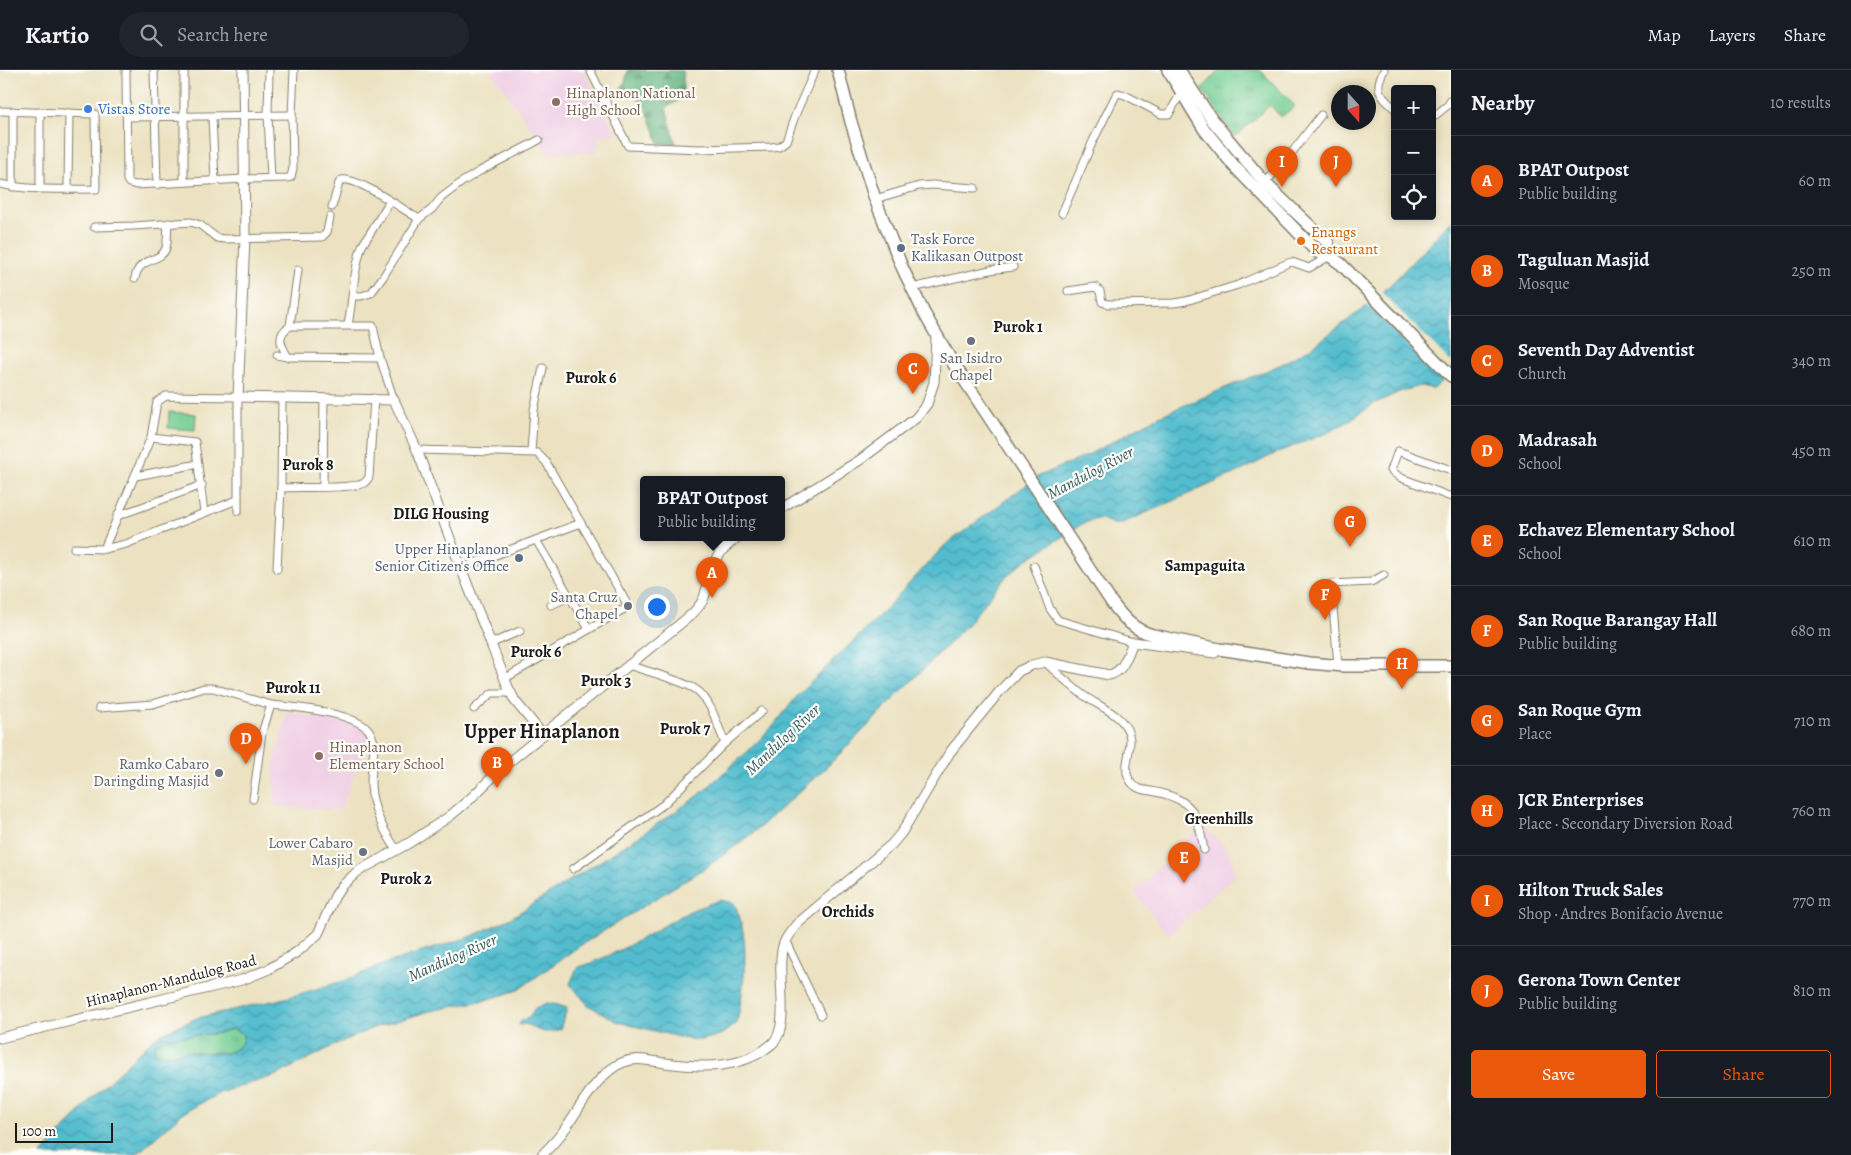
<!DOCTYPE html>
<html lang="en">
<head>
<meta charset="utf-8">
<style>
  body { margin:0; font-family:Alegreya,serif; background:#20242c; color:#f1f3f6 }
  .controls { position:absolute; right:15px; top:15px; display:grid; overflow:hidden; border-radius:5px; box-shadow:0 2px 8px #0003 }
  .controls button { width:45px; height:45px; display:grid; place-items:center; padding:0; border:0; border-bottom:1px solid #363941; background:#171b24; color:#f1f3f6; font:25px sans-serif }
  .compass { position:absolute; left:1331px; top:15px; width:45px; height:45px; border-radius:50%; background:#171b24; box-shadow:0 2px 8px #0003; rotate:159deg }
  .scale { position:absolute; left:15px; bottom:12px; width:98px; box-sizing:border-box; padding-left:5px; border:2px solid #1c1c1c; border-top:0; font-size:14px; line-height:18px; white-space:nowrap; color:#1c1c1c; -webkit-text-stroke:4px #fdfcf7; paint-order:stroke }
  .you { position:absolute; left:656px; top:536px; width:18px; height:18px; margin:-12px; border:4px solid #fff; border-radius:50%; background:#1a73e8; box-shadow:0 0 0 8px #1a73e833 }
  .badge { display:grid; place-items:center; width:32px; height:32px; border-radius:50%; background:#ea580c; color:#fff; font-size:16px; font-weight:700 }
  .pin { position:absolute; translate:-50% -41px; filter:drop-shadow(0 1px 2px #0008) }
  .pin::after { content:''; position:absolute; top:26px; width:18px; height:15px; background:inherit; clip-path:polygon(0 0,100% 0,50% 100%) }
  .popup { position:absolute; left:640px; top:406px; width:145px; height:65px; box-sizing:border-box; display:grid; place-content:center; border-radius:5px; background:#171b24; filter:drop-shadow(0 1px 4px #0005); font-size:16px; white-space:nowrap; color:#9ea1a6 }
  .popup b { font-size:19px; color:#f1f3f6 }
  .popup::after { content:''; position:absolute; left:50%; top:100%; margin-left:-10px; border:10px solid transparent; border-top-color:#171b24 }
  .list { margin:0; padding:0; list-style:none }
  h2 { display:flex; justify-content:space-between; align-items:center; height:65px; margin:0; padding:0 20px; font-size:21px }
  h2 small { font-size:16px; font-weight:400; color:#9ea1a6 }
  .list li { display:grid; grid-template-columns:32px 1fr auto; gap:15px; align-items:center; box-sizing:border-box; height:90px; padding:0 20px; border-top:1px solid #363941 }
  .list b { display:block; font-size:19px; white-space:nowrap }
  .list p { margin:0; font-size:16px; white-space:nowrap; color:#9ea1a6 }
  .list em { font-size:16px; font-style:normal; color:#9ea1a6 }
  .actions { display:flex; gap:10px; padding:15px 20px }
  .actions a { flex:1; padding:11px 0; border:1px solid #ea580c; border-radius:5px; text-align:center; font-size:18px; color:#ea580c }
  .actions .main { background:#ea580c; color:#fff }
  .icon { flex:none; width:28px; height:28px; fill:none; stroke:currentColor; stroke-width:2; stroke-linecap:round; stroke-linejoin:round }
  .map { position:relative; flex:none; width:1451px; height:1085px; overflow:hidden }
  header { display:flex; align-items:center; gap:30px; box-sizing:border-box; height:70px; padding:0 25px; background:#171b24; border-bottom:1px solid #363941 }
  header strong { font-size:24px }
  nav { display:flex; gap:28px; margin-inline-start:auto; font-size:18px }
  .search { width:350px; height:45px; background:#20242c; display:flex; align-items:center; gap:12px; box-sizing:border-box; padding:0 18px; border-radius:28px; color:#9ea1a6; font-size:19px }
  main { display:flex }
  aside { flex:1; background:#171b24 }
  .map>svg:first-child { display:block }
  .built { fill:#f0d0e5 }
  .grass { fill:url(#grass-tufts); stroke:#497658 }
  .forest { fill:url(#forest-firs); stroke:#3e674d }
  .pitch { fill:#76cf95; stroke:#497658 }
  .water { fill:url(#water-waves); stroke:#386c76; fill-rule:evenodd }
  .pier { fill:#ece2c1 }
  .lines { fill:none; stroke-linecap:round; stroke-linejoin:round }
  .minor-casing { stroke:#847f6e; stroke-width:9 }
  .tertiary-casing { stroke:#847f6e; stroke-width:11 }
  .primary-casing { stroke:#847f6e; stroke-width:14 }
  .trunk-casing { stroke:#847f6e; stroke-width:14 }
  .minor { stroke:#fff; stroke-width:7 }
  .tertiary { stroke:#fff; stroke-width:9 }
  .primary { stroke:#fff; stroke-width:11 }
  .trunk { stroke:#fff; stroke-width:11 }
  .education-dot { fill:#8d6e63; stroke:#fdfcf7; stroke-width:2 }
  .shop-dot { fill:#3f7fe0; stroke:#fdfcf7; stroke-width:2 }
  .food-dot { fill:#e8710a; stroke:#fdfcf7; stroke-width:2 }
  .service-dot { fill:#5c6f8a; stroke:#fdfcf7; stroke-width:2 }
  .worship-dot { fill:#6b7280; stroke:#fdfcf7; stroke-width:2 }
  .labels { text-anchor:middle; stroke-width:4.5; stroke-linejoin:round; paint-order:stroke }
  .education-label { font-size:15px; fill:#785e54; stroke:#fdfcf7; text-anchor:start }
  .shop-label { font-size:15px; fill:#366cbe; stroke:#fdfcf7; text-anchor:start }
  .food-label { font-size:15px; fill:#c56008; stroke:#fdfcf7; text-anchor:start }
  .service-label { font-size:15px; fill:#4e5e75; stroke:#fdfcf7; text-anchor:start }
  .worship-label { font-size:15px; fill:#5b616d; stroke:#fdfcf7; text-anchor:end }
  .street-label { font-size:15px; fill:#1c1c1c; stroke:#fdfcf7 }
  .neighbourhood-label { font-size:16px; font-weight:bold; fill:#1c1c1c; stroke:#fdfcf7 }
  .water-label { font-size:16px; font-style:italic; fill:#325c64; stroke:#fdfcf7 }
  .district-label { font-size:20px; font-weight:bold; fill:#1c1c1c; stroke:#fdfcf7 }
</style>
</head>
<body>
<header>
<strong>Kartio</strong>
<div class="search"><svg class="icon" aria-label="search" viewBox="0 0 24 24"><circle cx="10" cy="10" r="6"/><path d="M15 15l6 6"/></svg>Search here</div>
<nav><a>Map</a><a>Layers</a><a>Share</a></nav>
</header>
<main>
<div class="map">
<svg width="1451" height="1085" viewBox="0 0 1451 1085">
  <defs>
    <pattern id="grass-tufts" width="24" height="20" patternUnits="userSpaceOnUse" patternTransform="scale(1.25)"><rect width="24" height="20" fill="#76cf95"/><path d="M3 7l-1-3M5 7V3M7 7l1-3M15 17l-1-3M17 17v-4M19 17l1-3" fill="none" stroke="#66b180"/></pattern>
    <pattern id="forest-firs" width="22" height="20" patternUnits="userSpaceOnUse" patternTransform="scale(1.25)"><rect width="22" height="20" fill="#60b27e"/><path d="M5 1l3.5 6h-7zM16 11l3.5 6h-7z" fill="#4e9066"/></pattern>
    <pattern id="water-waves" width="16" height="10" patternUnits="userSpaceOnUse" patternTransform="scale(1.25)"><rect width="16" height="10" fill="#53bdcf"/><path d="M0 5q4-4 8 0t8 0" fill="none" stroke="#4499a7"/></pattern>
  </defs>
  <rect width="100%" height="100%" fill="#fdfcf7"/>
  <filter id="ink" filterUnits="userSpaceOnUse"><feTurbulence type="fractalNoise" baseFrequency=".02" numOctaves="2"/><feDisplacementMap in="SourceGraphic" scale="10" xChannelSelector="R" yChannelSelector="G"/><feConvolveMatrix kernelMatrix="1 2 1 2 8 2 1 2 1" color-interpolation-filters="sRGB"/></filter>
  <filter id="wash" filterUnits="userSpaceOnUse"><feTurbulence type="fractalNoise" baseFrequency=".0096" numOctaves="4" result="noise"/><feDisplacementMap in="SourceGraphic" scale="20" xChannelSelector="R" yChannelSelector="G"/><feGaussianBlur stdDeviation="1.12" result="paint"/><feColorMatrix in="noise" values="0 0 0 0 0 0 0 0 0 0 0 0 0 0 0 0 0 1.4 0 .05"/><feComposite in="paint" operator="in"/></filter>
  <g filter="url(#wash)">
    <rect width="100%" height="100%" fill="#ece2c1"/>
    <g class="built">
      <path d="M490 0H583L617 64 598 67V82L549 84Z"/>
      <path d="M287 642 359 655 369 668 367 677 359 691 341 740 275 737 274 695Z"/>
      <path d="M1204 758 1228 779 1236 805 1168 865 1134 822 1188 768Z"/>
    </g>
    <g class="grass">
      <path d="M1220 0H1260L1295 36 1281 47 1270 35 1235 67 1202 19Z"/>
      <path d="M233 959 242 963 244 970 238 978 227 983 185 982 171 985 157 984 154 980 155 974 167 968 219 963Z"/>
    </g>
    <path class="forest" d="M628 0 683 1V28L666 38 676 74 659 73 646 38 634 25H617L625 12Z"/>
    <path class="pitch" d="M169 342 196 344 195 360 168 358Z"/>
    <g class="water">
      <path d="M1451 151V302L1434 319 1421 316 1402 321 1375 333 1347 352 1327 363 1278 382 1245 399 1121 454H1113L1102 449H1096L1082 454 1023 492 1004 509 966 556 831 693 757 760 708 796 578 877 518 920 486 930 430 941 373 958 343 971 277 1005 220 1023 183 1043 136 1085H41L91 1029 150 972 162 963 197 948 289 927 343 911 387 893 472 866 509 849 638 767 698 726 746 683 775 654 798 625 880 545 944 476 967 459 1037 407 1086 386 1159 346 1282 294 1312 277 1368 235 1392 213ZM233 959 242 963 244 970 238 978 227 983 185 982 171 985 157 984 154 980 155 974 167 968 219 963Z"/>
      <path d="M719 830 734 833C752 870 744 914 737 953L722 964 710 968 701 970 687 969 618 952 588 935 570 914 577 898C620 884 651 862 690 841 699 837 710 834 719 830Z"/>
      <path d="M547 933 558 935 567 938C566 946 561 951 561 959 546 964 541 963 527 954L519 955 521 950 529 948 535 938Z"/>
    </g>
    <path class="pier" d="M1380 221 1451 292V305L1444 312 1366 233Z"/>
  </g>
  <g filter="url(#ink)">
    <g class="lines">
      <defs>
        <g id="minor">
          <path d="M126 0 127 110 129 113 136 115 244 109 288 108 291 107 293 98 292 45 294 0"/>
          <path d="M154 0 157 115"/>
          <path d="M184 0V112"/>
          <path d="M269 0 268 45 271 108"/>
          <path d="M590 0 628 76 700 79 771 77 779 76 786 71 796 43 815 0"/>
          <path d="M1384 0C1373 20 1380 25 1395 39"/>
          <path d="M0 41 95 44 96 119C63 119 32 121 0 114"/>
          <path d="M13 41V117"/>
          <path d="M40 42V119"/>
          <path d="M127 47 292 45"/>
          <path d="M212 47 215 111"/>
          <path d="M1432 48 1448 35 1451 30"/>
          <path d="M1263 115 1286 90 1321 45"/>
          <path d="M68 119 69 43"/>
          <path d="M875 129 919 116 933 115 975 118"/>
          <path d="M332 137 339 113 342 110C358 107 404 140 419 149"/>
          <path d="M1062 143 1093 71 1116 25 1118 23 1125 25 1161 44H1169L1181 23"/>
          <path d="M94 157 134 156 191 152 200 155 217 168 224 169 322 167 327 162 330 147"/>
          <path d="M135 208C139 186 161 193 166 178 168 171 167 161 168 153"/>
          <path d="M912 218 990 200 1013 197"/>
          <path d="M1068 221 1095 217 1100 221 1102 232 1108 234 1174 233 1186 231 1238 215 1288 193 1292 192 1309 198 1330 186"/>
          <path d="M353 226H361L371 223 383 207 419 149 432 139 441 128 462 112 480 101 539 70"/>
          <path d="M348 255C353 229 353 201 362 176L390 131"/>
          <path d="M290 256H373L380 288 394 330"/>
          <path d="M277 285 288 287 380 288"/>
          <path d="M288 287C280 274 276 265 290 256L298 200"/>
          <path d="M151 367 195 372 204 443"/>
          <path d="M417 380 537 383 546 392 626 532V537L624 539 504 609"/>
          <path d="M531 382 534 340 543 298"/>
          <path d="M1451 400 1398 381 1391 400 1399 407 1451 427"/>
          <path d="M136 406 198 394"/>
          <path d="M323 417 324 328"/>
          <path d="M281 418C297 417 354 419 364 413 366 412 367 410 369 407L374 328"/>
          <path d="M117 446 202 415"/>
          <path d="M536 470 589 559"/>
          <path d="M74 478 104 479 126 474 237 430"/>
          <path d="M104 479 151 367 157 332 166 326 238 327V441"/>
          <path d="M1034 496 1050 539 1058 550 1133 572"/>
          <path d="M461 498 581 453"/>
          <path d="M277 499 281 418 282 327"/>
          <path d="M551 535 569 527"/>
          <path d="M490 574 520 561"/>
          <path d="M1045 592C1057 603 1070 615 1083 625 1099 637 1122 643 1129 664 1134 679 1120 699 1131 712 1136 719 1143 720 1151 721 1193 729 1197 741 1204 780"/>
          <path d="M628 595C643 600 688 612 698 621 712 633 718 657 725 673"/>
          <path d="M1338 595 1331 514 1371 512 1384 505"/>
          <path d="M99 638 153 634 204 618H213L271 635"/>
          <path d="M474 639 492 623H510"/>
          <path d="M253 729 262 663 271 635C297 637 347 642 367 658 371 662 372 667 374 672 374 687 371 701 371 715 372 739 383 759 396 779"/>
          <path d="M573 799 664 734 725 673 762 641"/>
          <path d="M785 870 821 945"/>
        </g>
        <g id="tertiary">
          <path d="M243 0 245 168 238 327 394 330 417 380 461 498 508 617 515 631 543 665"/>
          <path d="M781 439 860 390 916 348 927 334 934 312 936 267"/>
          <path d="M0 968 242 910 269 899 297 882 318 864 335 826 342 816 357 802 409 773 450 746 470 729 504 696 691 545C708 528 704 525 710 503 714 488 725 476 738 467"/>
          <path d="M542 1085C551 1076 560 1067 567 1056 580 1037 600 1000 624 992 637 987 652 991 665 993 702 998 743 1000 773 973 792 954 774 899 784 873 787 866 792 860 797 854L892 774 902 762 950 682 1000 621 1019 601 1032 595 1045 592 1109 605C1124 602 1127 585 1133 572L1215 583"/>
        </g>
        <path id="primary" d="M838 0 851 52 875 129 902 197 924 243 951 290 1112 533C1124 549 1134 560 1153 565L1219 579 1309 593 1344 596H1451"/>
        <g id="trunk">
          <path d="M1168 0 1204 59 1235 97 1317 182 1330 186 1341 194 1451 306"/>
          <path d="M1179 0 1212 50 1265 113 1328 173 1330 186"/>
        </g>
      </defs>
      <use href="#minor" class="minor-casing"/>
      <use href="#tertiary" class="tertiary-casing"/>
      <use href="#primary" class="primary-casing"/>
      <use href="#trunk" class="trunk-casing"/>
      <use href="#minor" class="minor"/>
      <use href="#tertiary" class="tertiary"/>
      <use href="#primary" class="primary"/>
      <use href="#trunk" class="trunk"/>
    </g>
  </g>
  <g class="education-dot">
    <circle cx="556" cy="32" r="5"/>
    <circle cx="319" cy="686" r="5"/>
  </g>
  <circle class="shop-dot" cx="88" cy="39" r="5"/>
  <circle class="food-dot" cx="1301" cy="171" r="5"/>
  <g class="service-dot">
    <circle cx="901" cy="178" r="5"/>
    <circle cx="519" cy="488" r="5"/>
  </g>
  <g class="worship-dot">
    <circle cx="971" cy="271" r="5"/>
    <circle cx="628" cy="536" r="5"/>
    <circle cx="219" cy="703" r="5"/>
    <circle cx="363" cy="782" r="5"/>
  </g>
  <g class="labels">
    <g class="education-label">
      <text x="566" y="28">Hinaplanon National<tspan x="566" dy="17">High School</tspan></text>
      <text x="329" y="682">Hinaplanon<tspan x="329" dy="17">Elementary School</tspan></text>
    </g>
    <g class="shop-label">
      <text x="98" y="44">Vistas Store</text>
    </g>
    <g class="food-label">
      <text x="1311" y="167">Enangs<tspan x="1311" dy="17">Restaurant</tspan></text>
    </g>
    <g class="service-label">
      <text x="911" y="174">Task Force<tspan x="911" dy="17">Kalikasan Outpost</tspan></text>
      <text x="509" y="484" text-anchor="end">Upper Hinaplanon<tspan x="509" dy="17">Senior Citizen's Office</tspan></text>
    </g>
    <g class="worship-label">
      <text x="971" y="293" text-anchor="middle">San Isidro<tspan x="971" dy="17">Chapel</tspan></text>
      <text x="618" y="532">Santa Cruz<tspan x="618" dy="17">Chapel</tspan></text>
      <text x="209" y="699">Ramko Cabaro<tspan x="209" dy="17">Daringding Masjid</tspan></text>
      <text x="353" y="778">Lower Cabaro<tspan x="353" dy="17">Masjid</tspan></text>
    </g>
    <g class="street-label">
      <text transform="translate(171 911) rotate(-14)" y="5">Hinaplanon-Mandulog Road</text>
    </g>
    <g class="neighbourhood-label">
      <text x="1018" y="262">Purok 1</text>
      <text x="591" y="313">Purok 6</text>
      <text x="308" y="400">Purok 8</text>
      <text x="441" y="449">DILG Housing</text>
      <text x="1205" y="501">Sampaguita</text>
      <text x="536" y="587">Purok 6</text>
      <text x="606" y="616">Purok 3</text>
      <text x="293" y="623">Purok 11</text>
      <text x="685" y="664">Purok 7</text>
      <text x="1219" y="754">Greenhills</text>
      <text x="406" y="814">Purok 2</text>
      <text x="848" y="847">Orchids</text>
    </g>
    <g class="water-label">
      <text transform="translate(1090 402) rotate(-28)" y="6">Mandulog River</text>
      <text transform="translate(782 669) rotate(-43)" y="6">Mandulog River</text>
      <text transform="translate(452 887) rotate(-24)" y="6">Mandulog River</text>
    </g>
    <g class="district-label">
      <text x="542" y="668">Upper Hinaplanon</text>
    </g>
  </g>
</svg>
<div class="controls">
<button>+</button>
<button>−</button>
<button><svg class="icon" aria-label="locate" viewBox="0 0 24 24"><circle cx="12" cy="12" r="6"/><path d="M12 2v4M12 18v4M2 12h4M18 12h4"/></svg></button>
</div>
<svg class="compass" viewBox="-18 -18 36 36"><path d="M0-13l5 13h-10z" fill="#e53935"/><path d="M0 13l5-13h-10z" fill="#9ea1a6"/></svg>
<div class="scale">100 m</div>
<div class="you"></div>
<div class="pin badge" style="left:712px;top:528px">A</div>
<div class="popup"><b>BPAT Outpost</b>Public building</div>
<div class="pin badge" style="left:497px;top:718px">B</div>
<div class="pin badge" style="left:913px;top:324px">C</div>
<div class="pin badge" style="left:246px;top:694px">D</div>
<div class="pin badge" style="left:1184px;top:813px">E</div>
<div class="pin badge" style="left:1325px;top:550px">F</div>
<div class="pin badge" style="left:1350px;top:477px">G</div>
<div class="pin badge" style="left:1402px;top:619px">H</div>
<div class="pin badge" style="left:1282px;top:117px">I</div>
<div class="pin badge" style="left:1336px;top:117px">J</div>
</div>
<aside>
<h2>Nearby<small>10 results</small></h2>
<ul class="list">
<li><span class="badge">A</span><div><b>BPAT Outpost</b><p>Public building</p></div><em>60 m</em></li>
<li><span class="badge">B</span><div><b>Taguluan Masjid</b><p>Mosque</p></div><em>250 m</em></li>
<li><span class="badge">C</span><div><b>Seventh Day Adventist</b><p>Church</p></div><em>340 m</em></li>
<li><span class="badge">D</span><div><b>Madrasah</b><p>School</p></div><em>450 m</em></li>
<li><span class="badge">E</span><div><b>Echavez Elementary School</b><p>School</p></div><em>610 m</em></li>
<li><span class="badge">F</span><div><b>San Roque Barangay Hall</b><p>Public building</p></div><em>680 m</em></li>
<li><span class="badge">G</span><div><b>San Roque Gym</b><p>Place</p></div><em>710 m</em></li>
<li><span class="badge">H</span><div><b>JCR Enterprises</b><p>Place · Secondary Diversion Road</p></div><em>760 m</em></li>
<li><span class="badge">I</span><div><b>Hilton Truck Sales</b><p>Shop · Andres Bonifacio Avenue</p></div><em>770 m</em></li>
<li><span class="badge">J</span><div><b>Gerona Town Center</b><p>Public building</p></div><em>810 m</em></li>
</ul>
<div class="actions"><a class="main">Save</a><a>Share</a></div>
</aside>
</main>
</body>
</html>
